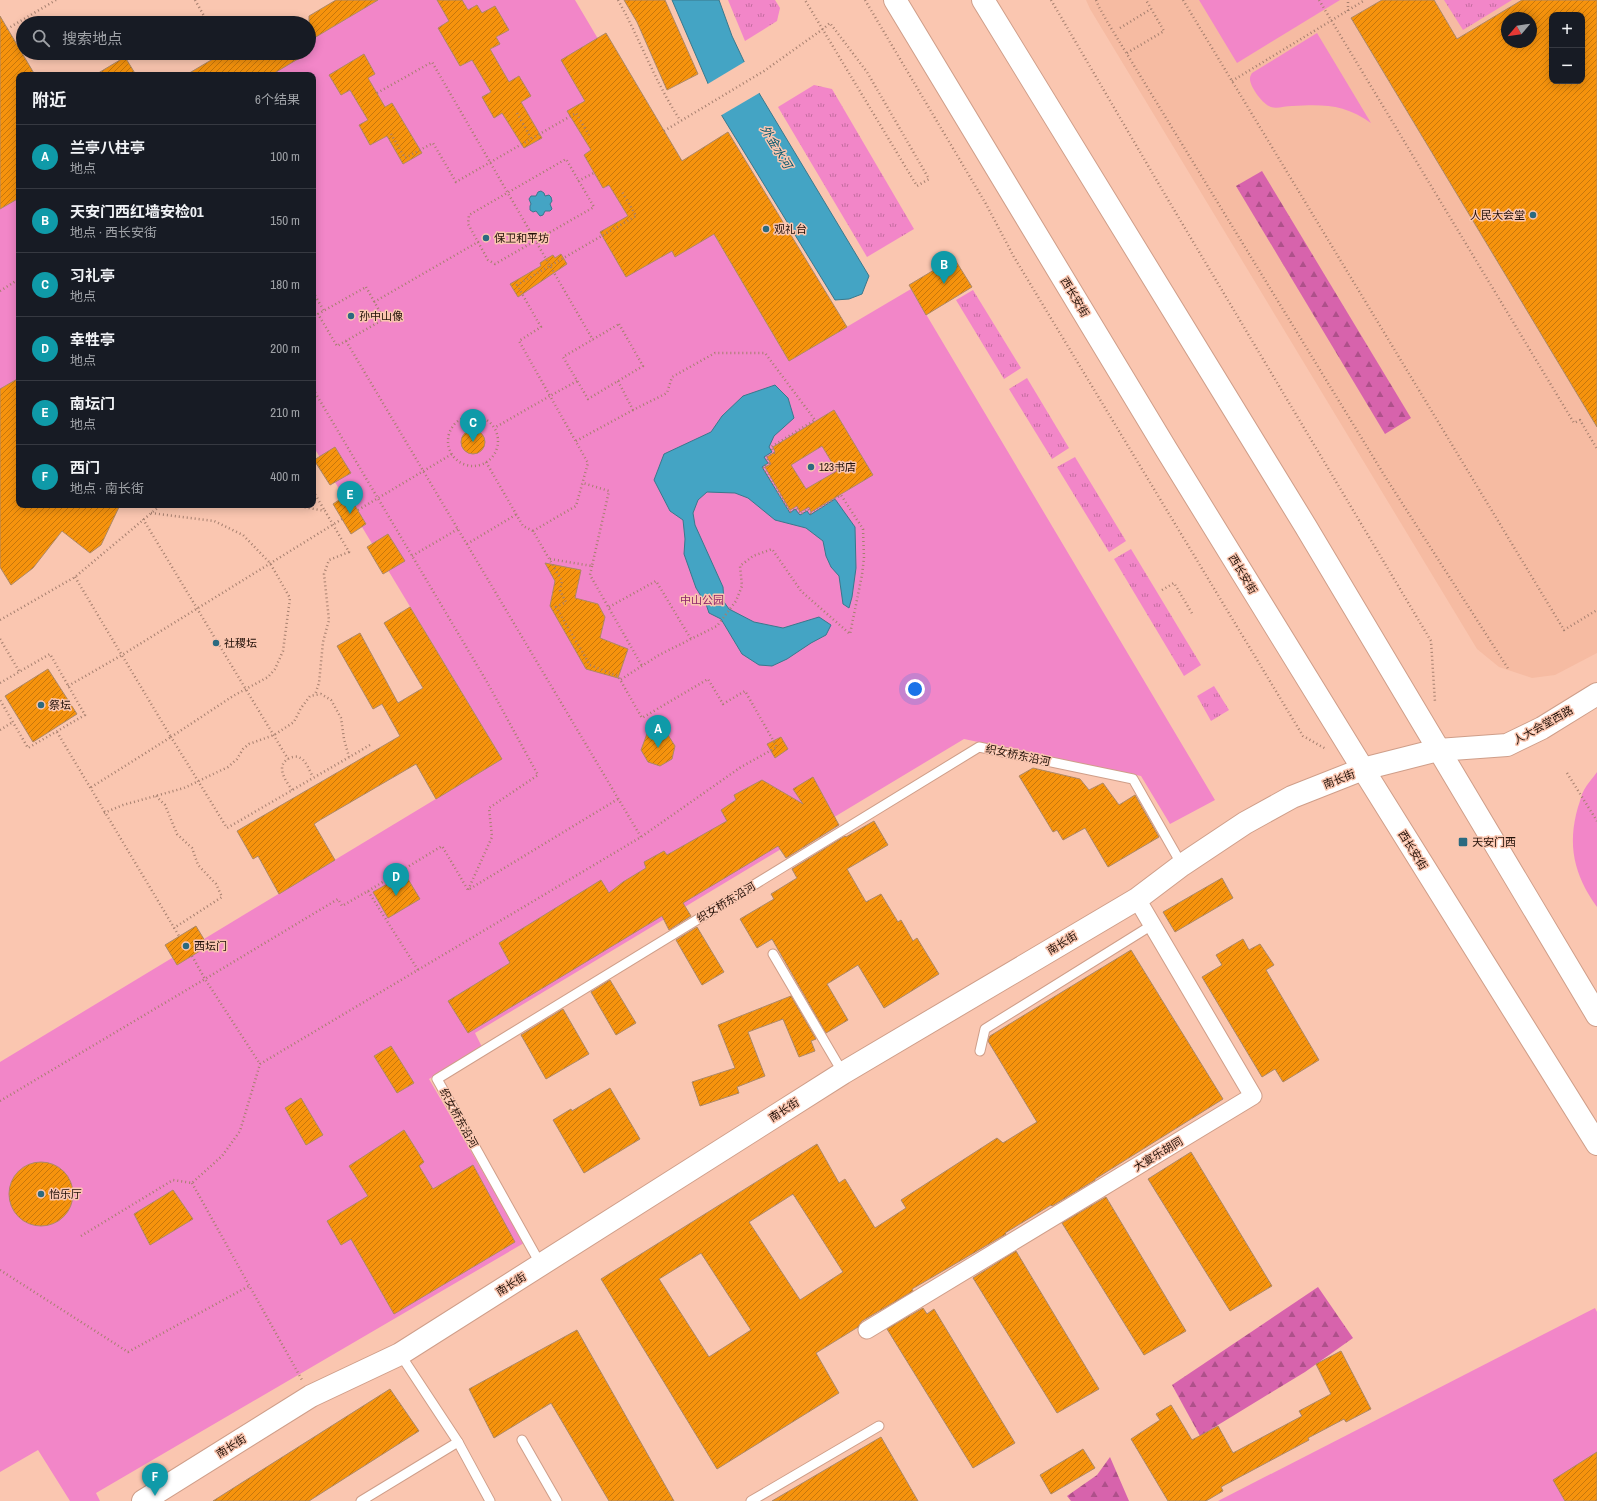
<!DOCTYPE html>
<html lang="zh">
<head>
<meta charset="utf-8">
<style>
  body { margin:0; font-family:"Archivo Narrow","Noto Sans SC",sans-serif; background:#20242c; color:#f1f3f6 }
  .controls { position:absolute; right:12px; top:12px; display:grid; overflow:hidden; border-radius:8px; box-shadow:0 2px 10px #0003 }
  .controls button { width:36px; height:36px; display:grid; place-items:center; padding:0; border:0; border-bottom:1px solid #363941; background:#171b24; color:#f1f3f6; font:20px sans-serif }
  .compass { position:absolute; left:1501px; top:12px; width:36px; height:36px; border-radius:50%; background:#171b24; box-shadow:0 2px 10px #0003; rotate:241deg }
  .you { position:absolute; left:915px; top:689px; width:14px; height:14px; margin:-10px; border:3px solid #fff; border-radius:50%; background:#1a73e8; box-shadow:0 0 0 6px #1a73e833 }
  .badge { display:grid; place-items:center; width:26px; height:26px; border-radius:50%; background:#0b8043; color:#fff; font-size:13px; font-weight:700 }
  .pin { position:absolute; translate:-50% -33px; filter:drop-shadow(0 1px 2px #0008) }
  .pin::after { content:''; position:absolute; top:21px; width:14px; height:12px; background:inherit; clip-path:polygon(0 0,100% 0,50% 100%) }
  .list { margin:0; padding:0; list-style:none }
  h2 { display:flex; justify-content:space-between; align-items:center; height:52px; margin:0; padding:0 16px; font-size:17px }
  h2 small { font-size:13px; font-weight:400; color:#9ea1a6 }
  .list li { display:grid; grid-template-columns:26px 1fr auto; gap:12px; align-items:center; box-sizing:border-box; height:64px; padding:0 16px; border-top:1px solid #363941 }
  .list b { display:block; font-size:15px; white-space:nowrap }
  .list p { margin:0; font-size:13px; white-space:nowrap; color:#9ea1a6 }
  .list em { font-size:13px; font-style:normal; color:#9ea1a6 }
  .icon { flex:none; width:22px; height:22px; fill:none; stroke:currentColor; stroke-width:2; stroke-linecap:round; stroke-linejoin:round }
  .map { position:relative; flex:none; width:1597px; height:1501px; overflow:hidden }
  .search { position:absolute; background:#171b24; box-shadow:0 2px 10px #0003; left:16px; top:16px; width:300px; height:44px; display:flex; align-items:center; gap:10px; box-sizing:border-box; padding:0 14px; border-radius:22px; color:#9ea1a6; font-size:15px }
  .panel { position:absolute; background:#171b24; box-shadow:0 2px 10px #0003; left:16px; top:72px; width:300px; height:436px; border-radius:8px }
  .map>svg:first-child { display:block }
  .built { fill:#f6bba2; fill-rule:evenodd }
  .grass { fill:url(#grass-tufts) }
  .forest { fill:url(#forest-firs) }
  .park { fill:#f286c8 }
  .water { fill:#44a4c4; stroke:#3a788c }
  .pier { fill:#fac6b0 }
  .building { fill:url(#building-hatch); stroke:#ad8866; fill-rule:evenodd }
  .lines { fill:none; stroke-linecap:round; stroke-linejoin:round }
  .lane-casing { stroke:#cf9e89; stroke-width:11 }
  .street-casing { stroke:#cf9e89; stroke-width:19 }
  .secondary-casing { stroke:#cf9e89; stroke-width:24 }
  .highway-casing { stroke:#cf9e89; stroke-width:24 }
  .path { stroke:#a57f6e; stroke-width:2.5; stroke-dasharray:1 3; stroke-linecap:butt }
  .lane { stroke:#fff; stroke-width:9 }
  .street { stroke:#fff; stroke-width:17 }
  .secondary { stroke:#fff; stroke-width:22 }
  .highway { stroke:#fff; stroke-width:22 }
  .poi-dot { fill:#2b6a80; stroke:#fac6b0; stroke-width:1.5 }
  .labels { text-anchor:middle; stroke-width:3; stroke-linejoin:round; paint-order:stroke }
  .poi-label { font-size:11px; fill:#211008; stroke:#fac6b0; text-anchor:start }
  .street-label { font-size:11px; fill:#211008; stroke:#fac6b0 }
  .park-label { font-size:11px; fill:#8f266c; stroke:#fac6b0 }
  .water-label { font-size:12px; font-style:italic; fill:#01576e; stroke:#fac6b0 }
</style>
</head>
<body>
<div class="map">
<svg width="1597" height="1501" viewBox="0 0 1597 1501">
  <defs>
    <pattern id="grass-tufts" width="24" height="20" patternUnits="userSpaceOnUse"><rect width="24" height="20" fill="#f286c8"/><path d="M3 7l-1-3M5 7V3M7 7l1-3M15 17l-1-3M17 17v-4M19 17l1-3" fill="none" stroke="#c46ca0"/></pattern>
    <pattern id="forest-firs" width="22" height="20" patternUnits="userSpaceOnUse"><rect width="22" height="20" fill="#d763ac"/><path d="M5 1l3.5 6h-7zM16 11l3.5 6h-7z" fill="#ae508a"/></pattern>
    <pattern id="building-hatch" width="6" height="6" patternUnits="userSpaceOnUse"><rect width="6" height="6" fill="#f6930d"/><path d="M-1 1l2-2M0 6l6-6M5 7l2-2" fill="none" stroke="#c7770b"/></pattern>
  </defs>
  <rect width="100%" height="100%" fill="#fac6b0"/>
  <path class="built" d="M1086 0H1597V653L1555 675 1532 678 1499 667 1477 649 1090 9ZM1552 15H1582V81H1552ZM1507 18H1531V42H1507Z"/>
  <g class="grass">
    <path d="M728 0H775L780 8 777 21 745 41Z"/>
    <path d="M1444 0H1512L1463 30Z"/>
    <path d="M814 85 832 89 914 229 867 257 778 107Z"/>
    <path d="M973 290 1021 368 1004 379 956 300Z"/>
    <path d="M1027 378 1069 448 1052 459 1009 389Z"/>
    <path d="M1075 457 1126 541 1109 552 1057 467Z"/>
    <path d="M1131 549 1201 665 1184 676 1114 559Z"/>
    <path d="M1214 686 1229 710 1211 721 1197 696Z"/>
  </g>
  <g class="forest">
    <path d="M1262 171 1411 418 1385 434 1236 186Z"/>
    <path d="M1318 1287 1353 1338 1305 1372 1200 1436 1172 1385Z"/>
    <path d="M1110 1457 1129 1501H1071L1067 1496 1097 1475Z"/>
  </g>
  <g class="park">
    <path d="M378 0H575L789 361 911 289 1215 800 1170 824 1141 776 964 739 475 1033 482 1047 429 1079 524 1243 96 1493 100 1501H70L38 1450 0 1472V1062L172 958 177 965 204 939 502 759 362 527 366 524 349 495 344 497 313 446V75H271L289 53H309V41Z"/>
    <path d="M1199 0H1340L1237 63Z"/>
    <path d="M1317 33 1371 123C1345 104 1323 104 1292 106 1285 106 1277 109 1271 107 1263 105 1249 86 1250 78 1250 76 1251 75 1252 73Z"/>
    <path d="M19 198V378L0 389V209Z"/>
    <path d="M1597 772V907C1574 875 1567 845 1578 807 1580 802 1581 795 1584 790 1587 784 1593 778 1597 772Z"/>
    <path d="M1595 1308 1597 1312V1501H1218Z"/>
  </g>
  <g class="water">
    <path d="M672 0H719L732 36 759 93 869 276 862 294 849 299 835 300 722 116Z"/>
    <path d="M541 191 544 193 545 196 549 195 551 197 552 201 550 204 552 209 550 211H545L543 215 540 216 536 211 533 212 530 210V206L531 204 529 199 531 196H536L538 192Z"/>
    <path d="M775 385 788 398 794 418 774 436 769 447 772 452 764 457 768 463 762 467 790 513 795 509 800 515 807 511 810 515 835 499 855 527 856 568 852 597 849 608 843 604 839 576 831 567 826 556 823 541 806 528 775 520 748 498 735 493 707 492 698 500 693 513 695 525 723 587 724 602 729 609 754 622 783 628 819 617 831 625 826 635 811 643 787 659 772 666 759 665 742 654 721 619 709 613 706 604 696 588 684 554 685 539 683 520 670 511 654 480 664 454 711 432 722 416 743 396Z"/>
  </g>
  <path class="pier" d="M746 61 761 92 720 116 706 85Z"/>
  <g class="building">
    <path d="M336 0H378L309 41V16Z"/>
    <path d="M437 0H462L468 10 477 5 482 13 495 6 509 30 496 37 500 44 490 49 509 82 519 76 531 96 521 102 542 138 524 148 502 113 494 118 482 97 491 92 472 60 460 66 438 28 449 21Z"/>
    <path d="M624 0H665L698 74 667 90 637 22Z"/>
    <path d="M1382 0H1434L1457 39 1522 0H1597V427L1351 18ZM1552 15H1582V81H1552ZM1507 18H1531V42H1507Z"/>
    <path d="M0 16 35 75H19V198L0 209Z"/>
    <path d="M606 33 682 161 728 132 847 327 789 361 714 234 675 257 672 251 626 277 600 232 628 216 609 185 603 188 584 155 591 150 567 111 585 101 561 60Z"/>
    <path d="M223 53H308L271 75H186Z"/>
    <path d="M364 54 375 74 368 78 385 107 392 103 422 153 403 164 387 136 370 145 359 125 368 120 350 90 341 95 329 75Z"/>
    <path d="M125 57 136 75H95Z"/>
    <path d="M561 254 567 264 518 297 510 284 541 266 540 263 546 259 553 255 555 258Z"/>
    <path d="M954 258 972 287 926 315 909 285Z"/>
    <path d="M19 378V505H120L101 545 90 553 62 531 33 568 11 585 0 567V389Z"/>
    <path d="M834 410 873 475 811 512 809 507 800 512 797 506 790 510 765 467 771 464 767 457 775 452 773 447ZM822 446 837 471 806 489 791 465Z"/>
    <circle cx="473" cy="442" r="12"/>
    <path d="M335 447 351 473 330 485 314 460Z"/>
    <path d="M348 494 366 524 351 534 333 504Z"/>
    <path d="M388 534 405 561 383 574 367 547Z"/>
    <path d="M545 563 581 570 575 598 598 604 605 617 600 638 628 649 618 678 586 669 550 606 555 581Z"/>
    <path d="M410 607 502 759 436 799 416 764 320 820 314 824 335 860 279 894 258 856 253 859 237 831 400 736 382 704 373 709 337 646 360 633 398 703 423 688 384 623Z"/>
    <path d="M48 669 77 714 33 742 5 696Z"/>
    <path d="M648 731 668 735 675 746 672 759 660 766 648 762 641 750Z"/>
    <path d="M781 737 788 749 775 758 767 744Z"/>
    <path d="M1033 768 1080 779 1089 790 1103 783 1119 805 1135 795 1159 837 1108 867 1085 828 1063 840 1057 830 1053 832 1019 776Z"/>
    <path d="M813 777 839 825 786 858 778 846 683 903 691 916 669 930 662 916 468 1033 448 1001 510 963 499 943 601 880 609 893 623 882 646 868 644 862 664 851 667 855 727 821 721 810 736 800 734 795 762 780 803 804 793 789Z"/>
    <path d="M874 821 888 845 847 869 866 902 881 894 898 922 901 920 913 941 917 938 939 974 884 1008 858 965 827 984 848 1020 826 1033 772 939 757 948 740 919 774 899 771 894 797 878 792 869 845 836 846 837Z"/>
    <path d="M405 874 420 899 388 918 373 892Z"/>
    <path d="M1222 878 1233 898 1175 932 1163 912Z"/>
    <path d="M196 926 208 946 177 965 165 945Z"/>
    <path d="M697 927 724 972 702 985 676 940Z"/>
    <path d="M1243 939 1249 950 1260 944 1274 965 1266 970 1319 1060 1283 1082 1275 1069 1262 1077 1202 977 1222 965 1216 955Z"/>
    <path d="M1131 950 1223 1099 1095 1179V1180L1052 1206 1051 1205 1005 1233 1006 1234 912 1289 913 1291 862 1321 858 1327 816 1353 839 1393 717 1469 601 1279 817 1144 839 1183 845 1179 875 1228 906 1208 901 1200 997 1138 1003 1143 1037 1122 988 1041 990 1036ZM793 1194 843 1272 800 1300 749 1222ZM701 1253 751 1330 709 1357 659 1279Z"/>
    <path d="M610 980 636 1023 616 1035 591 992Z"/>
    <path d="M791 996 816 1039 811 1041 815 1051 799 1057 783 1019 748 1032 765 1076 737 1087 739 1093 700 1106 692 1082 735 1068 718 1025Z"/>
    <path d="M563 1009 589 1054 546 1079 521 1035Z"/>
    <path d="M391 1046 414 1083 397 1093 374 1056Z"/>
    <path d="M610 1088 640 1139 584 1173 553 1120 571 1109 572 1111Z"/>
    <path d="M301 1098 323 1135 306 1145 285 1108Z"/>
    <path d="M404 1130 424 1162 419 1166 433 1189 473 1165 515 1242 394 1314 351 1239 341 1245 327 1221 368 1196 349 1166Z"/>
    <path d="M1191 1152 1272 1286 1230 1311 1148 1179Z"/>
    <circle cx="41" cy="1194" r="32"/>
    <path d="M173 1190 193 1219 150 1245 134 1214Z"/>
    <path d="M1106 1197 1186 1331 1144 1355 1062 1223Z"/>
    <path d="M1016 1251 1099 1389 1057 1413 973 1278Z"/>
    <path d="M923 1308 927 1314 934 1309 1015 1443 973 1468 887 1329Z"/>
    <path d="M577 1330 674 1501H609L551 1403 494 1438 469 1389Z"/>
    <path d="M1341 1351 1371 1409 1346 1422 1344 1419 1308 1438 1309 1440 1221 1487 1223 1491 1206 1501H1168L1131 1439 1160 1420 1156 1414 1171 1405 1192 1440 1218 1426 1233 1453 1302 1416 1299 1411 1331 1394 1316 1364Z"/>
    <path d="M390 1389 419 1431 309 1501H213Z"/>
    <path d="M881 1437 918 1501H772Z"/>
    <path d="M1083 1449 1095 1468 1051 1494 1040 1475Z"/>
    <path d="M1597 1452V1501H1565L1553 1480Z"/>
  </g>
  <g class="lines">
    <defs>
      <g id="lane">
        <path d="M773 954 843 1073"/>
        <path d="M980 1051 985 1029 1152 925"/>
        <path d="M541 1265 437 1079 979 747 1133 779 1182 865"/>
        <path d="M400 1354 458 1442 490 1501"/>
        <path d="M522 1440 557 1501"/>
        <path d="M361 1501 458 1442"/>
        <path d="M751 1501 879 1426"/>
      </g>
      <path id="street" d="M867 1330 1253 1096 1137 899"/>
      <path id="secondary" d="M143 1501 311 1396 400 1354 843 1073 1137 899 1182 865 1245 823 1292 797 1363 769 1438 750 1507 745 1542 728 1597 694"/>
      <g id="highway">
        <path d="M895 0 1166 449 1363 769 1597 1144"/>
        <path d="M983 0 1306 527 1597 1015"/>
      </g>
    </defs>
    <use href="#lane" class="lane-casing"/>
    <use href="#street" class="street-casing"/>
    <use href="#secondary" class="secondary-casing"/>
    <use href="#highway" class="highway-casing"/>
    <g class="path">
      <path d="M195 0 208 23"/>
      <path d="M618 0C640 39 655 82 680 120"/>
      <path d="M865 0 986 204 1014 257 1303 736 1326 749"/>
      <path d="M1051 0 1167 198 1431 641 1435 702"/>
      <path d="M1096 0 1099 7 1108 23 1386 478 1509 670"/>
      <path d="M1183 0 1564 630 1597 610"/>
      <path d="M1319 0 1574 423 1580 420 1597 449"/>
      <path d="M1348 11V0"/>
      <path d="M1120 28 1151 9"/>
      <path d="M7 29 56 0"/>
      <path d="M1127 53 1164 31 1146 0"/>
      <path d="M1232 81 1365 0"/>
      <path d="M377 93 432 62 593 340"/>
      <path d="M517 113 531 138"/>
      <path d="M664 131 764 71 823 29 830 23 867 72 929 179 917 186 805 0"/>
      <path d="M391 134 405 158 433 143 456 182 576 113 589 135"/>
      <path d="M578 181 594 173"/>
      <path d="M366 287 384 319 337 346 318 314Z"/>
      <path d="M0 291 19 279"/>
      <path d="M313 292 324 311"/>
      <path d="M374 302 478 242 488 260 495 264 594 207 566 159 469 215 468 224 478 242"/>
      <path d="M619 324 643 366 588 399 563 357Z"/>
      <path d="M346 341 641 837"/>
      <path d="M577 381 550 396 519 341 541 327 517 285 636 216 621 190"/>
      <path d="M618 381 633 410 667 393 672 377 715 353H765L815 420 771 447 774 453 766 457 769 463 763 467 790 512 796 508 801 514 808 509 811 513 841 495 863 529 864 558 862 575 850 634 801 591 772 549 753 556 740 566 742 586 736 601 717 626 659 655 620 680"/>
      <path d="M313 389 487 682 538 775 489 808 492 837 468 890"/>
      <circle cx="473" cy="441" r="25"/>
      <path d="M576 441 633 410"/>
      <path d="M486 462 523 526 533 531"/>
      <path d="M313 491 325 511"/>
      <path d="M293 505 325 511 349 552 329 560 324 574 329 620 323 642 319 683 315 695"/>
      <path d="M358 510 452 454"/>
      <path d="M151 513 214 521 243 535 270 563 290 598 283 651 275 669 268 677 233 696 171 737 227 828 370 745"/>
      <path d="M143 519 288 759"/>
      <path d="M467 544 517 514"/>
      <path d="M412 556 458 529"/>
      <path d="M550 559 592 566 609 491 583 483"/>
      <path d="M592 566 590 575 642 666"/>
      <path d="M75 577 171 737 90 788"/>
      <path d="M1162 590 1174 583 1193 615"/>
      <path d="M609 607 656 581 691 639"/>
      <path d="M0 620 75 577 161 505"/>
      <path d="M0 639 19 671"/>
      <path d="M0 683 50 654 85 715 28 748 0 700"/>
      <path d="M68 686 122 655 342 519"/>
      <path d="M0 730 13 722"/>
      <path d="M57 732 179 936"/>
      <path d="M1567 773 1597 821"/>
      <path d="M292 790C286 781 274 765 290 758 294 756 298 756 302 759 307 763 310 772 313 777"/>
      <path d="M156 796 165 805 177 834 192 848 198 865 216 884 222 897 174 928"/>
      <path d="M104 813 123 805 184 788 228 767 237 759 243 749 249 744 274 735 294 722 301 708 310 696 321 694 331 700 341 718 344 739 349 757"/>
      <path d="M368 891 442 846 468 890 618 799"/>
      <path d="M192 956 205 979 338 899 342 906 368 891 418 970"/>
      <path d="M0 1101 205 979 260 1064"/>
      <path d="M192 1183 302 1380"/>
      <path d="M81 1236 173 1180 192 1183 222 1156 240 1131 260 1064 641 837 741 767 777 747 745 691 723 704 708 679 642 718 618 676 590 665 556 607 566 602 560 591 562 581 533 531 576 506 588 463 550 396 494 428"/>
      <path d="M0 1270 128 1352 249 1286"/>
    </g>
    <use href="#lane" class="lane"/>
    <use href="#street" class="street"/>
    <use href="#secondary" class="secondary"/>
    <use href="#highway" class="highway"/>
  </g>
  <g class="poi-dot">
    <circle cx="1533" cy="215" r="4"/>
    <circle cx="766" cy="229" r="4"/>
    <circle cx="486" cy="238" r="4"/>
    <circle cx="351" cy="316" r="4"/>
    <circle cx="811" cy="467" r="4"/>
    <circle cx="216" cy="643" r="4"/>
    <circle cx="41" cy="705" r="4"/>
    <rect x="1458" y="837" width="10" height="10" rx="2"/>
    <circle cx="186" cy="946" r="4"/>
    <circle cx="41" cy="1194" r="4"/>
  </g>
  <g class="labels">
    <g class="poi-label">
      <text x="1525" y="219" text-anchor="end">人民大会堂</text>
      <text x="774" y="233">观礼台</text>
      <text x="494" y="242">保卫和平坊</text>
      <text x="359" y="320">孙中山像</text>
      <text x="819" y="471">123书店</text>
      <text x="224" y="647">社稷坛</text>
      <text x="49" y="709">祭坛</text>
      <text x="1472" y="846">天安门西</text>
      <text x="194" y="950">西坛门</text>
      <text x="49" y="1198">怡乐厅</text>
    </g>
    <g class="street-label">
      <text transform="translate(1075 297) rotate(59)" y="4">西长安街</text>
      <text transform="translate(1243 574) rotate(59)" y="4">西长安街</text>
      <text transform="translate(1543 725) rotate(-29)" y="4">人大会堂西路</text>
      <text transform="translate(1018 755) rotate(12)" y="4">织女桥东沿河</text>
      <text transform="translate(1339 779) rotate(-21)" y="4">南长街</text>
      <text transform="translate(1413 850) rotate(58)" y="4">西长安街</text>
      <text transform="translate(726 902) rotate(-31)" y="4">织女桥东沿河</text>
      <text transform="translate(1062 943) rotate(-31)" y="4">南长街</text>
      <text transform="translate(784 1110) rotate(-33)" y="4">南长街</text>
      <text transform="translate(459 1118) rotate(61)" y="4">织女桥东沿河</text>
      <text transform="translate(1158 1154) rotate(-31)" y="4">大宴乐胡同</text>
      <text transform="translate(511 1284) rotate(-32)" y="4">南长街</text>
      <text transform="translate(231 1446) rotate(-32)" y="4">南长街</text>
    </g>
    <g class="park-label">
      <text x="702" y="604">中山公园</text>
    </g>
    <g class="water-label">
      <text transform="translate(776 147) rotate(59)" y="4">外金水河</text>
    </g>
  </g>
</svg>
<div class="controls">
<button>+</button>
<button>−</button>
</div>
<svg class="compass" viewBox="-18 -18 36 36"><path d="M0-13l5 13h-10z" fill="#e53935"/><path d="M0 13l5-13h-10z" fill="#9ea1a6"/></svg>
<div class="you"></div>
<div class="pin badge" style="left:658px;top:748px;background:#0f9aa8">A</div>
<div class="pin badge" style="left:944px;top:284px;background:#0f9aa8">B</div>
<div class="pin badge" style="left:473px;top:442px;background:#0f9aa8">C</div>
<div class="pin badge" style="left:396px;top:896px;background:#0f9aa8">D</div>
<div class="pin badge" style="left:350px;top:514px;background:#0f9aa8">E</div>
<div class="pin badge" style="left:155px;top:1496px;background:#0f9aa8">F</div>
<div class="search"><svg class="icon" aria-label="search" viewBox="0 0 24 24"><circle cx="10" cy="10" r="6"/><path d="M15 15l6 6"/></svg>搜索地点</div>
<section class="panel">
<h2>附近<small>6个结果</small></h2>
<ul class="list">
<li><span class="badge" style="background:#0f9aa8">A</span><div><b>兰亭八柱亭</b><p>地点</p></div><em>100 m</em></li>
<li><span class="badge" style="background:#0f9aa8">B</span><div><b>天安门西红墙安检01</b><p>地点 · 西长安街</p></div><em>150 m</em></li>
<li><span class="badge" style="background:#0f9aa8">C</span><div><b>习礼亭</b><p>地点</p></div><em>180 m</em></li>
<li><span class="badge" style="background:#0f9aa8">D</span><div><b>幸牲亭</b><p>地点</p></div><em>200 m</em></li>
<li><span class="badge" style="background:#0f9aa8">E</span><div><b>南坛门</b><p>地点</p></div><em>210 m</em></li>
<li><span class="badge" style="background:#0f9aa8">F</span><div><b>西门</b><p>地点 · 南长街</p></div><em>400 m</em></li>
</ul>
</section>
</div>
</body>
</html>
